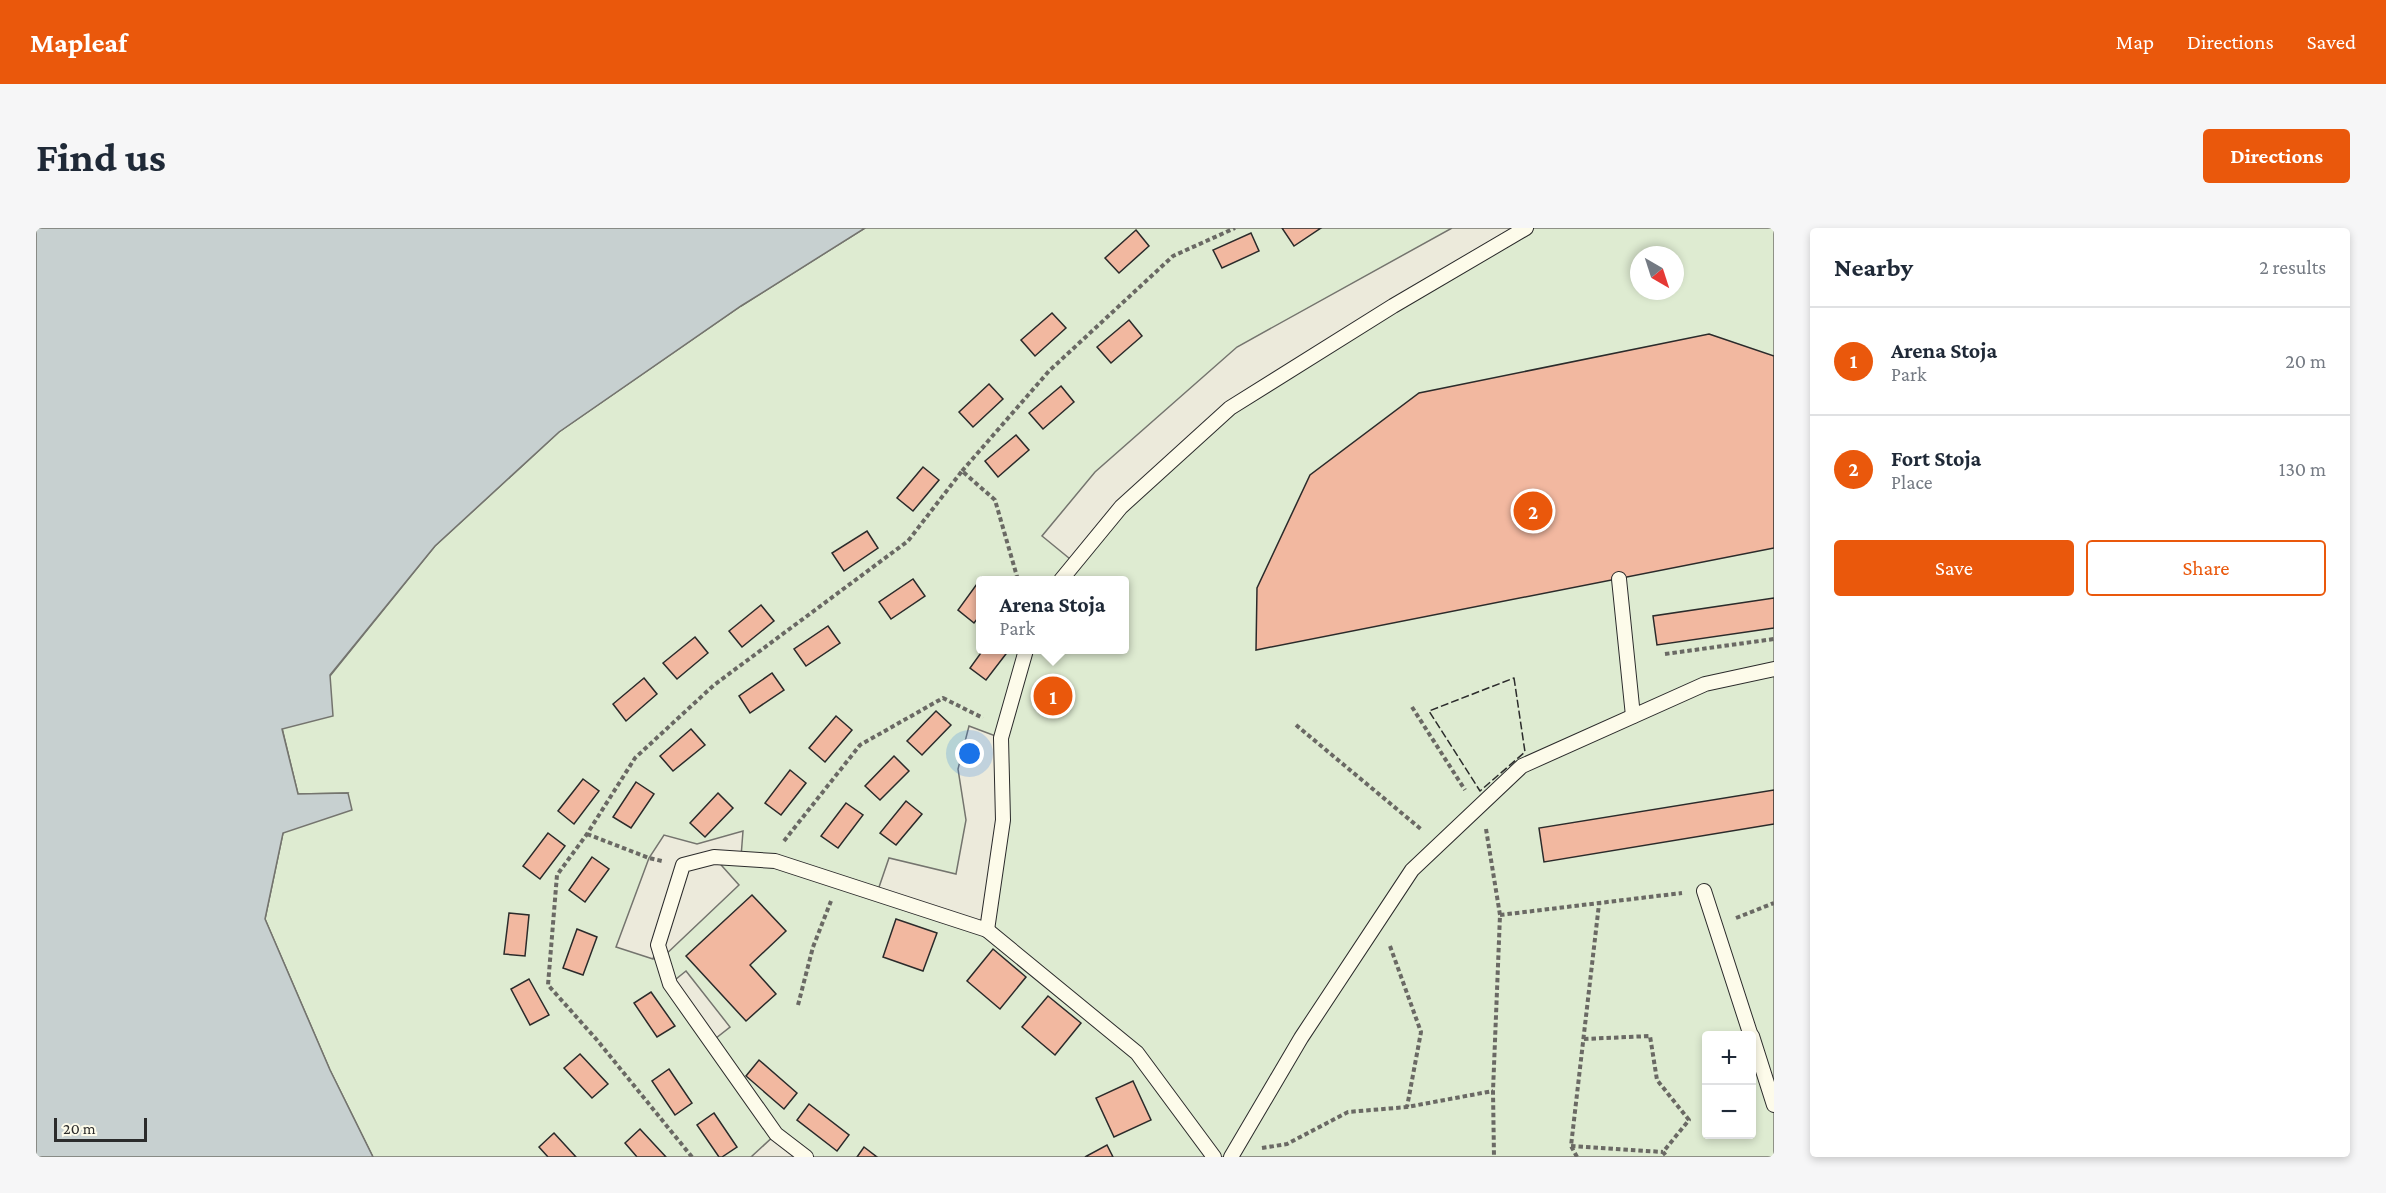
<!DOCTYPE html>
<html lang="en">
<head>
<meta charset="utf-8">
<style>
  body { margin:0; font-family:"Crimson Pro",serif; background:#f6f6f7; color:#1f2937 }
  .controls { position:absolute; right:18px; bottom:18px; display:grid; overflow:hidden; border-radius:6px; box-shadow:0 3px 9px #0003 }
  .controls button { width:54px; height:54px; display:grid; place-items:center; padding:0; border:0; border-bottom:2px solid #e0e1e3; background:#fff; color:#1f2937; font:30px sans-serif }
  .compass { position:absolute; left:1594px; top:18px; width:54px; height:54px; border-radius:50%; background:#fff; box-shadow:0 3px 9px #0003; rotate:141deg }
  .scale { position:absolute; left:18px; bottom:15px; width:93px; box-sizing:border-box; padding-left:6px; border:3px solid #2b2b2b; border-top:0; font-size:16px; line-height:21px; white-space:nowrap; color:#2b2b2b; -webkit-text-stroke:4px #fdfbea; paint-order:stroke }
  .you { position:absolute; left:934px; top:526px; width:21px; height:21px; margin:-15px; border:4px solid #fff; border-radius:50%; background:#1a73e8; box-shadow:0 0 0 9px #1a73e833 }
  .badge { display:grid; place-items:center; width:39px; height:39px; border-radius:50%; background:#ea580c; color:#fff; font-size:20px; font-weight:700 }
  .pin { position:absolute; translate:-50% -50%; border:3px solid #fff; box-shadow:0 2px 6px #0006 }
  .popup { position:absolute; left:940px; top:348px; width:153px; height:78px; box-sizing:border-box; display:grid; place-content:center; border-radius:6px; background:#fff; filter:drop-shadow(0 2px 4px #0005); font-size:20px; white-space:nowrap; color:#747a83 }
  .popup b { font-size:22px; color:#1f2937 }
  .popup::after { content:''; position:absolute; left:50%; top:100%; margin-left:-12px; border:12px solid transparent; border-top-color:#fff }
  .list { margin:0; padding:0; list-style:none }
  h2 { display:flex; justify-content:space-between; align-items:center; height:78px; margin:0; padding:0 24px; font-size:26px }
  h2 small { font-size:20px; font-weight:400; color:#747a83 }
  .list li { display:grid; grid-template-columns:39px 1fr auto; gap:18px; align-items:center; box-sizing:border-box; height:108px; padding:0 24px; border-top:2px solid #e0e1e3 }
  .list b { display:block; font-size:22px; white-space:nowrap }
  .list p { margin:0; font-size:20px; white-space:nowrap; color:#747a83 }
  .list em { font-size:20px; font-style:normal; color:#747a83 }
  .actions { display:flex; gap:12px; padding:18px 24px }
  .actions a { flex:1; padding:14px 0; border:2px solid #ea580c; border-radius:6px; text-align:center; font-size:21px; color:#ea580c }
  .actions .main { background:#ea580c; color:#fff }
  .map { position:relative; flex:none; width:1738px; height:929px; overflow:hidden; border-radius:6px }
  header { display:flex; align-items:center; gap:36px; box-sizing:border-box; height:84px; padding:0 30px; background:#ea580c; color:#fff }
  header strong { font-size:28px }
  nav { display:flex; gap:33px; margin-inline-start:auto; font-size:21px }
  .intro { display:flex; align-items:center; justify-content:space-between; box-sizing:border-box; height:144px; padding:0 36px }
  h1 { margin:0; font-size:42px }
  .button { padding:15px 27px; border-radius:6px; background:#ea580c; color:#fff; font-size:21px; font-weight:700 }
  main { display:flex; gap:36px; padding:0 36px }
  aside { flex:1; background:#fff; border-radius:6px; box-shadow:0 3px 9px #0003 }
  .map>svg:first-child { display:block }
  .green { fill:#deebd1; stroke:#74746e; stroke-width:1.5; fill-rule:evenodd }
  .parking { fill:#eceadb; stroke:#74746e; stroke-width:1.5 }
  .water { fill:#c7d0d0; stroke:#74746e; stroke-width:1.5 }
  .building { fill:#f2b8a0; stroke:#2b2b2b; stroke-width:1.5 }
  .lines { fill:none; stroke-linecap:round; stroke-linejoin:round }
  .service-casing { stroke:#2b2b2b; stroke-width:16 }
  .path { stroke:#6a6964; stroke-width:4; stroke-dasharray:4.5 3; stroke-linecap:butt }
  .service { stroke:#fdfbea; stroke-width:14 }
  .fence { stroke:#2b2b2b; stroke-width:1.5; stroke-dasharray:8 3; stroke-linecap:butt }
</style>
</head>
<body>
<header>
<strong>Mapleaf</strong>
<nav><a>Map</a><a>Directions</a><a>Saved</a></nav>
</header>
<div class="intro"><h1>Find us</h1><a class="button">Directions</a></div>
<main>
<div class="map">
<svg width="1738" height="929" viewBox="0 0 1738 929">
  <rect width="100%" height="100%" fill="#fdfbea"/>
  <path class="green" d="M829 0H1738V929H337L294 842 229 691 247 605 311 565 262 566 246 500 294 448 399 318 523 204 705 78ZM1603 27H1639V63H1603ZM945 352H1089V422H945ZM1670 808H1716V906H1670Z"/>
  <g class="parking">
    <path d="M1416 0H1490L1194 180 1085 279 1039 335 1006 308 1059 244 1201 119Z"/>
    <path d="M933 498 965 510 966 542 951 702 841 665 853 630 920 646 930 592 922 541Z"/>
    <path d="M707 603 705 629H678L703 657 626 730 621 718 617 731 580 719 613 630 628 607 661 616Z"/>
    <path d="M650 743 694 799 675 814 634 756Z"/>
    <path d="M740 906 770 929H715Z"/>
  </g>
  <path class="water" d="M0 0H829L705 78 523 204 399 318 294 447 297 488 246 501 262 566 312 565 316 582 247 605 229 691 294 842 337 929H0Z"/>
  <g class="building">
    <path d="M1246 0H1285L1258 18Z"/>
    <path d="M1100 2 1113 18 1083 45 1069 30Z"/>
    <path d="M1215 5 1223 23 1186 40 1177 22Z"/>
    <path d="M1016 85 1030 100 999 128 985 112Z"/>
    <path d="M1093 92 1106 108 1075 135 1061 119Z"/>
    <path d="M1673 106 1738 128V320L1220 422 1221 360 1274 247 1383 165Z"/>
    <path d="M953 156 967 171 937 199 923 184Z"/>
    <path d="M1025 158 1038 174 1007 201 993 185Z"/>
    <path d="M980 207 993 222 962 249 949 233Z"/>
    <path d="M887 239 903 252 877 283 861 270Z"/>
    <path d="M831 303 842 320 808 343 796 325Z"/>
    <path d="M946 349 950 352H945V386L938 395 922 382Z"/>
    <path d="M877 351 889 368 855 391 843 374Z"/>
    <path d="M1738 370V400L1621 417 1617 388Z"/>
    <path d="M725 377 738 393 706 419 693 403Z"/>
    <path d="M792 398 804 415 770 438 758 421Z"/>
    <path d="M659 409 672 425 641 451 627 435Z"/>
    <path d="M947 422H973L950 452 934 440Z"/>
    <path d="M736 445 748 462 714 485 703 468Z"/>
    <path d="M608 450 621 466 590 493 577 476Z"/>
    <path d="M900 483 915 497 886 527 871 513Z"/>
    <path d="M800 488 816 502 789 534 773 520Z"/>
    <path d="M655 501 669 517 637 543 624 528Z"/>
    <path d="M858 528 873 543 844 572 829 558Z"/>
    <path d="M754 542 770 555 745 587 729 575Z"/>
    <path d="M547 551 563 563 538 596 522 583Z"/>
    <path d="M600 554 618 566 595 600 577 589Z"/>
    <path d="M1738 562V596L1508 634 1503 600Z"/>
    <path d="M682 565 697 580 669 609 654 595Z"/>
    <path d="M870 573 886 586 860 617 844 605Z"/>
    <path d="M810 575 827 587 802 620 785 608Z"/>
    <path d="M512 605 529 618 504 651 487 638Z"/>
    <path d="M556 629 573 641 549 674 533 662Z"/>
    <path d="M716 667 750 703 714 737 740 766 710 793 650 728Z"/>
    <path d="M473 685 493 687 489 728 468 726Z"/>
    <path d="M860 691 901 705 887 743 847 729Z"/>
    <path d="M541 701 561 709 547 747 527 740Z"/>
    <path d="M957 721 990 749 964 781 931 753Z"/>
    <path d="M493 751 513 787 494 797 475 761Z"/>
    <path d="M615 764 639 798 621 809 598 775Z"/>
    <path d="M1012 768 1045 795 1019 827 986 799Z"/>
    <path d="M544 826 572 856 556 870 528 840Z"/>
    <path d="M723 832 761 865 748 881 710 848Z"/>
    <path d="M633 841 656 875 639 887 616 853Z"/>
    <path d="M1097 853 1115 892 1078 909 1060 870Z"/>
    <path d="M773 876 813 907 801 923 761 892Z"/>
    <path d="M678 885 701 919 686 929H683L661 897Z"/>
    <path d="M604 901 630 929H601L589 915Z"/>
    <path d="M518 905 540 929H512L503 919Z"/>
    <path d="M1071 917 1077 929H1049Z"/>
    <path d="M828 919 841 929H821Z"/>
  </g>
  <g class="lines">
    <defs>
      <g id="service">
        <path d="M1583 351 1597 488"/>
        <path d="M1025 352 1085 279 1194 180 1357 78 1490 0"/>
        <path d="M1668 663 1715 808"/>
        <path d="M951 702 1101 825 1178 929"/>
        <path d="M1716 808 1738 877"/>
        <path d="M770 929 740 906 634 756 622 717 647 637 678 629 739 633 951 702 967 592 965 510 990 422"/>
        <path d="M1195 929 1265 810 1376 642 1486 538 1669 456 1738 441"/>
      </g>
    </defs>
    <use href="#service" class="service-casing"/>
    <g class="path">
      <path d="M926 243 1013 143 1137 28 1199 0"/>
      <path d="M1629 426 1738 411"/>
      <path d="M1376 479 1429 562"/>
      <path d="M1260 497 1386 602"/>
      <path d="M1450 601 1464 687 1457 863 1458 929"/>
      <path d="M551 606 613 630 626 633"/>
      <path d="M748 613 824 517 907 470 947 490"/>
      <path d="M1464 687 1646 665"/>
      <path d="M1700 690 1738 675"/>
      <path d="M1354 718 1385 804 1371 879"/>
      <path d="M762 777 777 719 795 673"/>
      <path d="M1548 811 1614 808 1621 852 1653 892 1627 924 1631 929"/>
      <path d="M1535 918 1627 924"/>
      <path d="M1226 920 1251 916 1312 884 1371 879 1457 863"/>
      <path d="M656 929 561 812 512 757 521 647 551 606 599 530 678 457 872 313 926 243 959 272 982 352"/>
      <path d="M1541 929 1535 918 1563 676"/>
    </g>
    <use href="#service" class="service"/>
    <path class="fence" d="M1478 450 1489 524 1444 563 1393 483Z"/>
  </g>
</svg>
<div class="controls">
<button>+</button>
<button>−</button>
</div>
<svg class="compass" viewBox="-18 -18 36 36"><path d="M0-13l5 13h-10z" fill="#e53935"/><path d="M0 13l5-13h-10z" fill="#747a83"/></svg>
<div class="scale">20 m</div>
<div class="you"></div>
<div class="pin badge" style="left:1017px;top:468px">1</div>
<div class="popup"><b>Arena Stoja</b>Park</div>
<div class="pin badge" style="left:1497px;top:283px">2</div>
</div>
<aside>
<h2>Nearby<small>2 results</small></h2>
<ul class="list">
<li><span class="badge">1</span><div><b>Arena Stoja</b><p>Park</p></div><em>20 m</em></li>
<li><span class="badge">2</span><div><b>Fort Stoja</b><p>Place</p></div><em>130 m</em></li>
</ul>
<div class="actions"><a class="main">Save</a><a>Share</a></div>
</aside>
</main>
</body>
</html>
